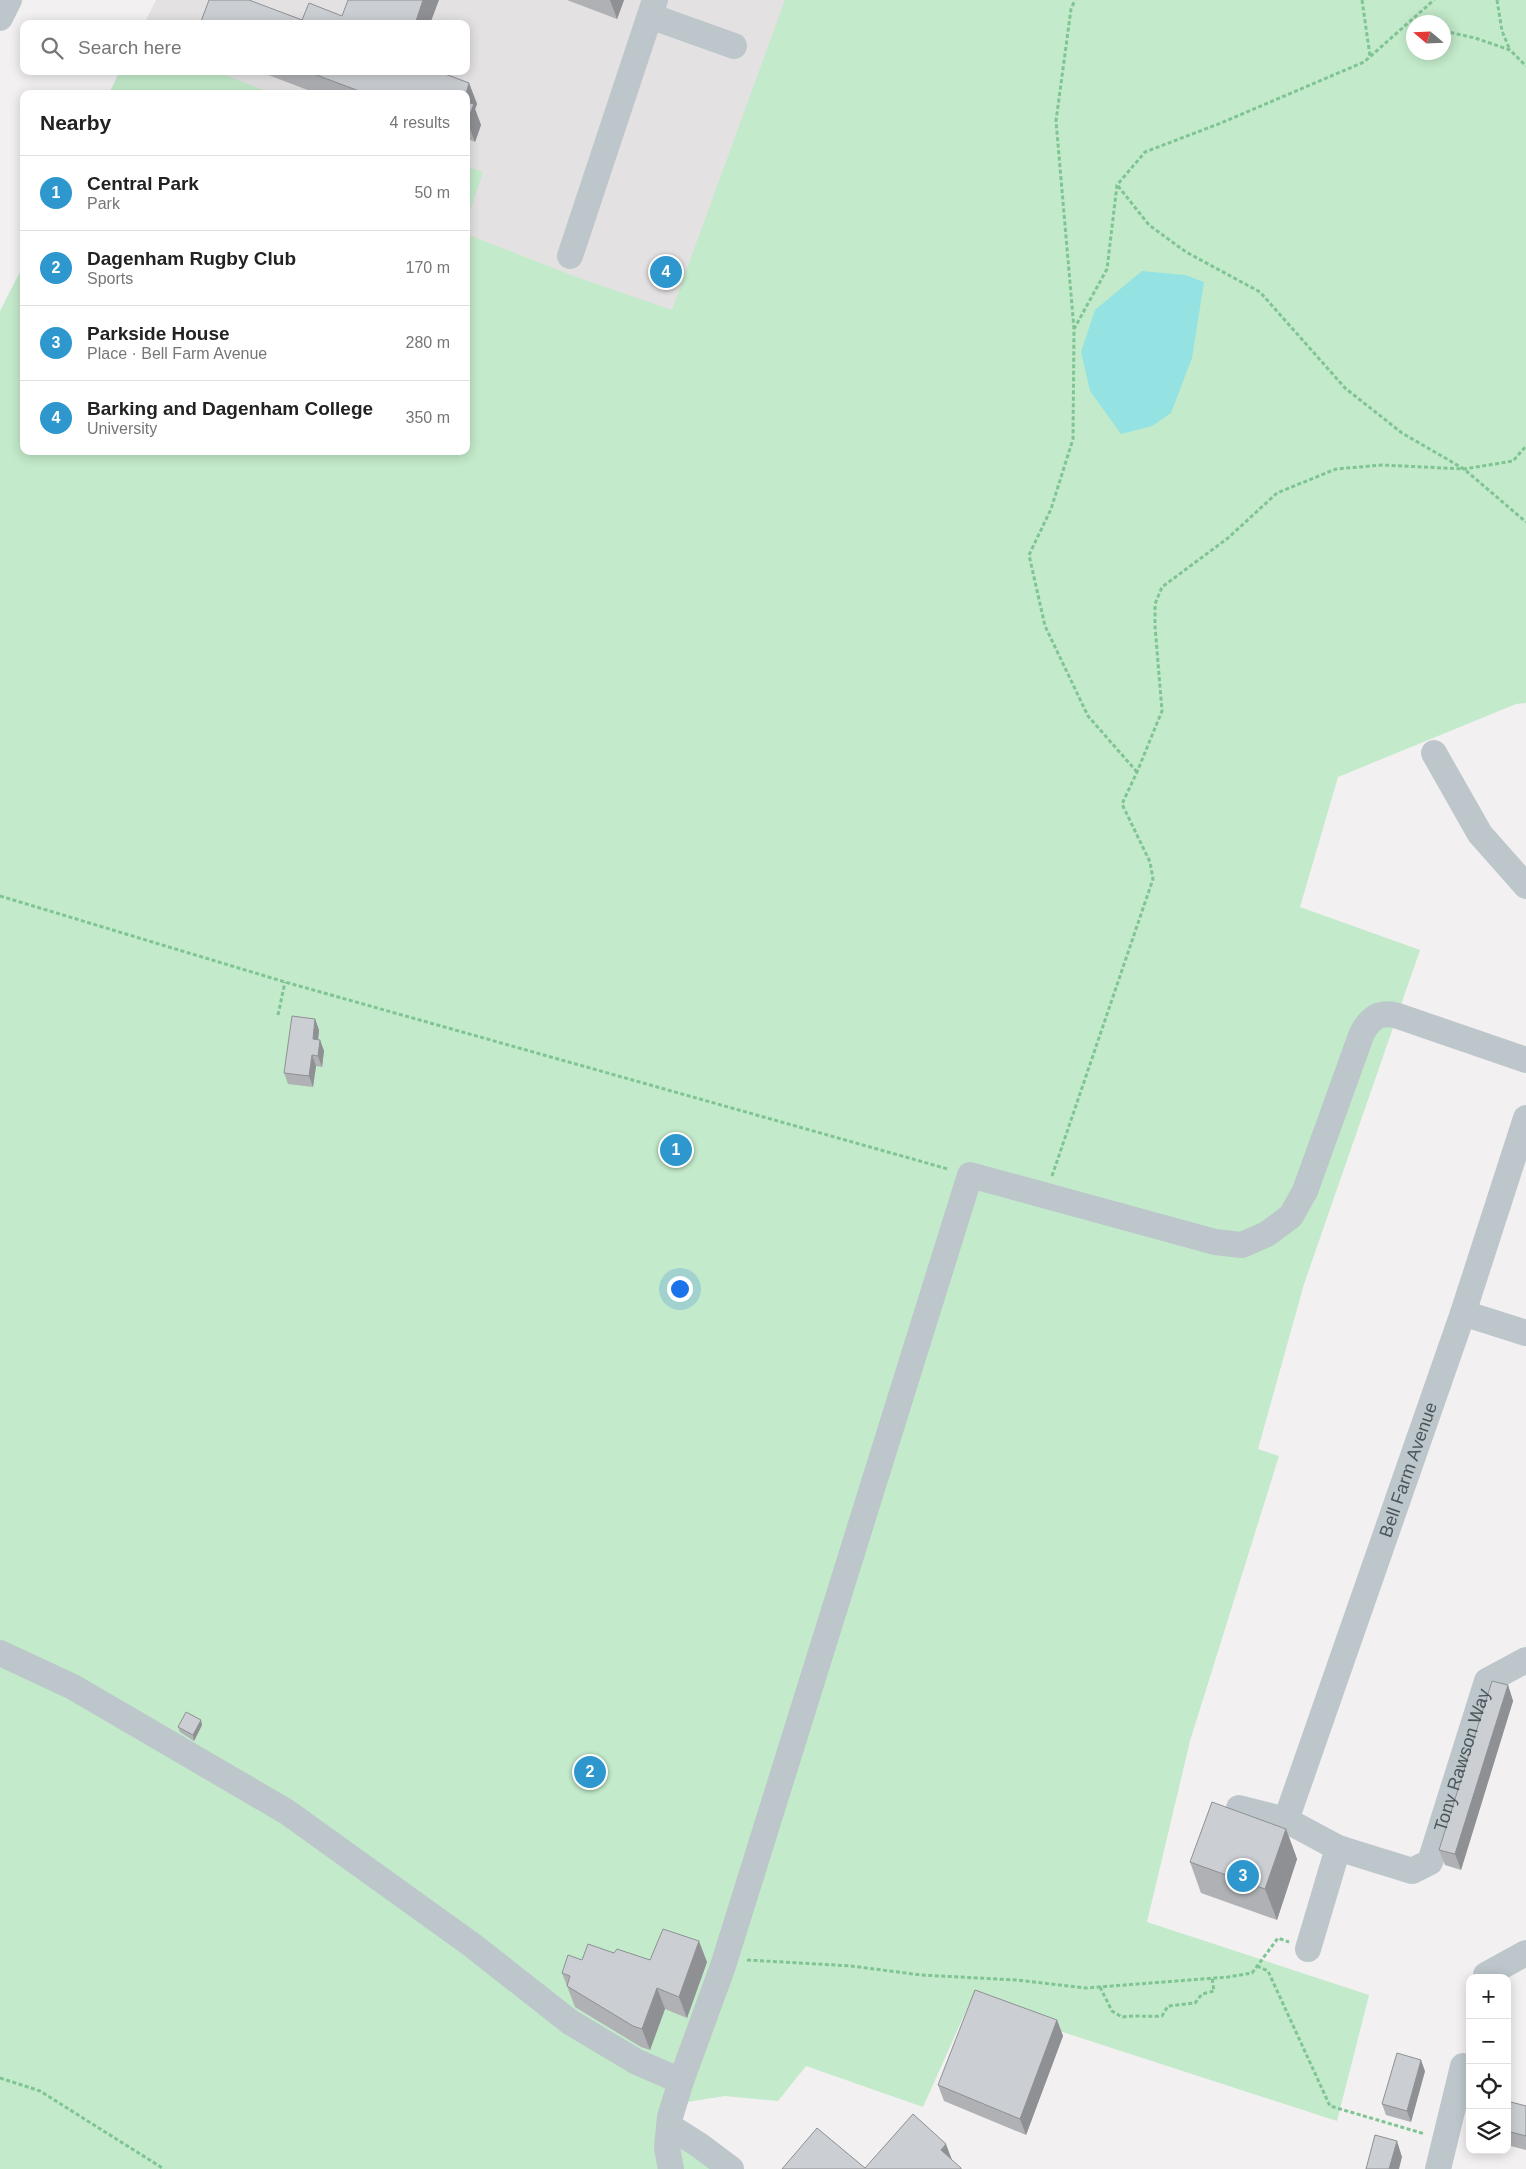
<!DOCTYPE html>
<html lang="en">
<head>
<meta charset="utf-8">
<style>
  body { margin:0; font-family:Helvetica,sans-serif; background:#f6f6f6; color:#222 }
  .controls { position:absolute; right:15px; bottom:15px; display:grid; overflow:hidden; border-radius:10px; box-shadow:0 2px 12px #0003 }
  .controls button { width:45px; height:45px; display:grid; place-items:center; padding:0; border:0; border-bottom:1px solid #e0e0e0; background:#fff; color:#222; font:25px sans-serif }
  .compass { position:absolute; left:1406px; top:15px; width:45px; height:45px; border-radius:50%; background:#fff; box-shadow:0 2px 12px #0003; rotate:289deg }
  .you { position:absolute; left:679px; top:1288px; width:18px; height:18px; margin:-12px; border:4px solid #fff; border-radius:50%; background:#1a73e8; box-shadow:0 0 0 8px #1a73e833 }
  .badge { display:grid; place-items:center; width:32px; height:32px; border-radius:50%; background:#2d97ce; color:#fff; font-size:16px; font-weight:700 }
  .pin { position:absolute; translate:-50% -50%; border:2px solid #fff; box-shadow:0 1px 5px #0006 }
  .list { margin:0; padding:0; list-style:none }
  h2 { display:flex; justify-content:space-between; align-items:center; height:65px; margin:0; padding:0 20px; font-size:21px }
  h2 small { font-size:16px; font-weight:400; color:#767676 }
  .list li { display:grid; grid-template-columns:32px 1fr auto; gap:15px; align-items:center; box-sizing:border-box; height:75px; padding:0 20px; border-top:1px solid #e0e0e0 }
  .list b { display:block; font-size:19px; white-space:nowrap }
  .list p { margin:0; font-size:16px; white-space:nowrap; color:#767676 }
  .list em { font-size:16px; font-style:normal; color:#767676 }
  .icon { flex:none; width:28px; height:28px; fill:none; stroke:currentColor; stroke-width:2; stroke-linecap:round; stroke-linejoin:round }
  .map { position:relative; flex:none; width:1526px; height:2169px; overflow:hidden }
  .search { position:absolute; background:#fff; box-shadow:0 2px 12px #0003; left:20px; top:20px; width:450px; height:55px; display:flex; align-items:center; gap:12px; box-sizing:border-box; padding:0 18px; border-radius:10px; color:#767676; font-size:19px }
  .panel { position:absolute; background:#fff; box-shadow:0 2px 12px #0003; left:20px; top:90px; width:450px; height:365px; border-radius:10px }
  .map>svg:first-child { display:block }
  .education { fill:#e3e1e1 }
  .green { fill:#c3eaca; fill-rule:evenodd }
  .water { fill:#95e2e2 }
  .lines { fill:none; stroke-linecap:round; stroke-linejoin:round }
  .path { stroke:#7fc593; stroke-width:3; stroke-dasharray:4 2.5; stroke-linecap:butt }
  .minor { stroke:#bdc7cb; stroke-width:26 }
  .wall { fill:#afb1b5 }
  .shaded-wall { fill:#8e9093 }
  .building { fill:#cbced2; stroke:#8e9093 }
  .labels { text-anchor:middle; stroke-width:5; stroke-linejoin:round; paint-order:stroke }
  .street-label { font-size:18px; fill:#4a565b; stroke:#fff }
</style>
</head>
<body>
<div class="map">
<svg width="1526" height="2169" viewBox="0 0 1526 2169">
  <rect width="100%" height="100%" fill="#f2f0f0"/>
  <path class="education" d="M156 0H958L748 618 466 451V94H109L120 71H466V24H144Z"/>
  <g class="green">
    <path d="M785 0H1526V703L1516 704 1338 777 1300 907 1420 950 1304 1284 1258 1449 1279 1456 1190 1741 1147 1922 1369 1995 1337 2121 970 2002 923 2107 806 2066 778 2101 725 2096 674 2104 710 2169H0V311L24 264V451H466V234L579 278 672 310ZM1414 22H1444V52H1414Z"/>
    <path d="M120 71H214L274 94H109Z"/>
    <path d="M466 166 483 172 466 222Z"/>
  </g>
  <path class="water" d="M1142 271 1185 275 1204 282 1192 358 1171 413 1152 426 1121 434 1090 391 1081 352 1095 310Z"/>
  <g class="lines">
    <g class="path">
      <path d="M1362 0 1370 56"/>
      <path d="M1497 0 1502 31 1510 50"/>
      <path d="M1444 31 1475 38 1510 50 1526 66"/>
      <path d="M1118 186 1149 225 1186 252 1260 292 1345 388 1402 433 1464 469 1526 522"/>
      <path d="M1074 329 1056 121 1071 9 1075 0"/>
      <path d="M1137 772 1088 716 1045 626 1029 555 1051 509 1073 439 1074 329 1107 269 1117 185 1145 152 1221 123 1364 62 1434 0"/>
      <path d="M0 896 285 982 948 1169"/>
      <path d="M278 1015 285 982"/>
      <path d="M1052 1176 1153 879 1150 862 1122 804 1137 772 1162 711 1155 626V604L1162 587 1228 538 1277 493 1336 469 1382 465 1464 469 1513 461 1526 446"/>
      <path d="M747 1960 851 1966 921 1975 1016 1980 1086 1988 1228 1977 1252 1973 1278 1938 1289 1942"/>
      <path d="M1257 1966 1268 1971 1330 2106 1425 2134"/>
      <path d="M1100 1987 1112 2011 1122 2017C1136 2015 1148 2017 1162 2016L1168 2006 1195 2003 1202 1994 1214 1991 1212 1978"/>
      <path d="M0 2078 40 2091 164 2169"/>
    </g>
    <g class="minor">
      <path d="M650 16 734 46"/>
      <path d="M0 18 9 0"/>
      <path d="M570 256 655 0"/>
      <path d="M1434 753 1480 834 1526 886"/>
      <path d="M1463 1313 1526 1333"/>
      <path d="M0 1653 73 1687 287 1812 472 1945 570 2022 637 2062 681 2081"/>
      <path id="s1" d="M1239 1808 1286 1820 1338 1848 1412 1871 1430 1862 1487 1681 1526 1660"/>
      <path id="s2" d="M1286 1820 1463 1313 1526 1118"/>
      <path d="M1308 1949 1338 1848"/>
      <path d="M1486 1975 1526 1953"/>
      <path d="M669 2126 699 2145 731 2169"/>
      <path d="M671 2169 667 2148 670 2117 681 2081 723 1966 970 1175 1215 1242 1242 1245 1267 1234 1291 1216 1305 1191 1362 1033C1371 1017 1380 1011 1398 1016L1526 1060"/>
      <path d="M1438 2169 1463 2066"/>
    </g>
  </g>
  <g class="wall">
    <path d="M567 0H624L617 19Z"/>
    <path d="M258 71H437L469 83 477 104 475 109 481 125 475 142 466 138V94H318Z"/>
    <path d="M315 1019 319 1030 318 1040H320L324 1051 322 1067 316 1066 313 1087 288 1084 284 1073Z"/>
    <path d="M1508 1685 1513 1701 1461 1870 1445 1865 1439 1850Z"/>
    <path d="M202 1725 194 1741 180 1732 178 1727Z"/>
    <path d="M1286 1829 1297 1859 1277 1920 1201 1893 1190 1862Z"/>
    <path d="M614 1953 650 1960 707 1962 687 2018 665 2009 650 2050 641 2047 575 2007 562 1973Z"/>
    <path d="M1057 2020 1063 2036 1026 2135 944 2101 938 2085Z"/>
    <path d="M1425 2071 1411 2122 1386 2115 1382 2104Z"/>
    <path d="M1507 2101 1526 2106V2150L1507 2145Z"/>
  </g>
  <g class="shaded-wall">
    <path d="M423 0H439L430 24H415Z"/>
    <path d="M610 0H624L617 19Z"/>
    <path d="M469 83 477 104 475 109 481 125 475 142 467 121 466 110V94Z"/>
    <path d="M315 1019 319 1030 317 1050 313 1039Z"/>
    <path d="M320 1040 324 1051 322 1067 318 1056Z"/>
    <path d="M312 1055 316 1066 313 1087 309 1076Z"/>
    <path d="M1508 1685 1513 1701 1461 1870 1455 1854Z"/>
    <path d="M201 1720 202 1725 194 1741 193 1735Z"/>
    <path d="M1286 1829 1297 1859 1277 1920 1265 1889Z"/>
    <path d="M699 1941 707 1962 687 2018 679 1997Z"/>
    <path d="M657 1988 665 2009 650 2050 642 2029Z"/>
    <path d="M1057 2020 1063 2036 1026 2135 1020 2119Z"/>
    <path d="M1421 2060 1425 2071 1411 2122 1407 2111Z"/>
    <path d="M1397 2141 1402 2157 1399 2169H1389Z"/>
    <path d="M946 2144 952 2160 941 2150Z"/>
  </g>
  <g class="building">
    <path d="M209 0H249L302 20 309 3 342 16 348 0H423L415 24H200Z"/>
    <path d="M306 71H437L469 83 466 94H367Z"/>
    <path d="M466 102 474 104 467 121 466 120Z"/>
    <path d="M292 1016 315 1019 313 1039 320 1040 318 1056 312 1055 309 1076 284 1073Z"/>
    <path d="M1492 1681 1508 1685 1455 1854 1439 1850Z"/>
    <path d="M186 1712 201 1720 193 1735 178 1727Z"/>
    <path d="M1212 1802 1286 1829 1265 1889 1190 1862Z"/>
    <path d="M663 1929 699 1941 679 1997 657 1988 642 2029 633 2026 567 1986 570 1976 562 1973 568 1955 582 1960 588 1944 614 1953 617 1949 650 1960Z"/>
    <path d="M975 1990 1057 2020 1020 2119 938 2085Z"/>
    <path d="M1397 2053 1421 2060 1407 2111 1382 2104Z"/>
    <path d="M1507 2101 1526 2106V2136L1507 2131Z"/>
    <path d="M913 2114 946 2144 941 2150 961 2168V2169H782L817 2128 865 2168Z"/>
    <path d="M1375 2135 1397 2141 1389 2169H1366Z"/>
  </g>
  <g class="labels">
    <g class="street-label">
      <text dy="6" stroke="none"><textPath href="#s2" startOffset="371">Bell Farm Avenue</textPath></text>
      <text dy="6" stroke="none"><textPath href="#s1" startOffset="312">Tony Rawson Way</textPath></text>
    </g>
  </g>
</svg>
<div class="controls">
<button>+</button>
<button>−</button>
<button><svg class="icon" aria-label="locate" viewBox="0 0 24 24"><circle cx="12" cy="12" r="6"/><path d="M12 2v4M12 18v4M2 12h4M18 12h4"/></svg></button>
<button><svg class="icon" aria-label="layers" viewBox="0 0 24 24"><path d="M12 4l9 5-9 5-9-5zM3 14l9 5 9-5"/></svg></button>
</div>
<svg class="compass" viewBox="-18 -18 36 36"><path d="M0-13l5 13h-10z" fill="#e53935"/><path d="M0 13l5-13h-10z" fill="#767676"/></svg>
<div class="you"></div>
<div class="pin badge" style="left:676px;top:1150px">1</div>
<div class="pin badge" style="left:590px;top:1772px">2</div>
<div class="pin badge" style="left:1243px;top:1876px">3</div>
<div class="pin badge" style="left:666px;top:272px">4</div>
<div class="search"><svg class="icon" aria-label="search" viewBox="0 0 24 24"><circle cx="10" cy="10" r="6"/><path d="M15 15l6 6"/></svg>Search here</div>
<section class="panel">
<h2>Nearby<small>4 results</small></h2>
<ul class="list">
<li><span class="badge">1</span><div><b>Central Park</b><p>Park</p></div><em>50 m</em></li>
<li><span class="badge">2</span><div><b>Dagenham Rugby Club</b><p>Sports</p></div><em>170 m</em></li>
<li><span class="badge">3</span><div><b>Parkside House</b><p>Place · Bell Farm Avenue</p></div><em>280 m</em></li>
<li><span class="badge">4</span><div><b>Barking and Dagenham College</b><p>University</p></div><em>350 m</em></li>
</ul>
</section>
</div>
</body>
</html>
